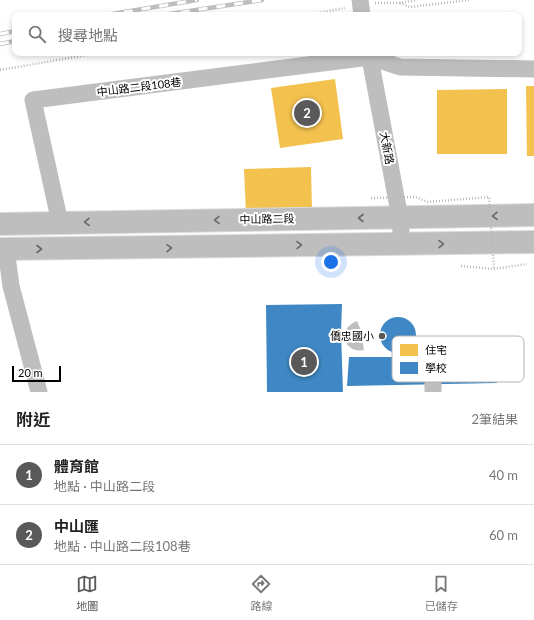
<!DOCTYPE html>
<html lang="zh-TW">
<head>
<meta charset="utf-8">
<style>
  body { margin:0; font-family:Lato,"Noto Sans TC",sans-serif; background:#f2f2f2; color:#222 }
  .scale { position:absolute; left:12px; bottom:10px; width:49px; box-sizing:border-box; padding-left:4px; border:2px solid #000; border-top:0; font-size:11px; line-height:14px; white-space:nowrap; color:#000; -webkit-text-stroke:3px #fff; paint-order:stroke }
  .you { position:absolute; left:331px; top:262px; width:14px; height:14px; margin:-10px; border:3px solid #fff; border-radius:50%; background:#1a73e8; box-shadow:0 0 0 6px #1a73e833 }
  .badge { display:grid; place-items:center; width:26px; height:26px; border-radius:50%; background:#595959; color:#fff; font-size:13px; font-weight:700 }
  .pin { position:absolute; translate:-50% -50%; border:2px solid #fff; box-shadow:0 1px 4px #0006 }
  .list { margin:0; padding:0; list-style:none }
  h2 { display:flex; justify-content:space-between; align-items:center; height:52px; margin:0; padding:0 16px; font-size:17px }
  h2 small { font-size:13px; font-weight:400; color:#767676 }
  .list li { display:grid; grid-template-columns:26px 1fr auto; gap:12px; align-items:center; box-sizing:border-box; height:60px; padding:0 16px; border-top:1px solid #e0e0e0 }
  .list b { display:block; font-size:15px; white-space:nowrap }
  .list p { margin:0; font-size:13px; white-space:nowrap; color:#767676 }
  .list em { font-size:13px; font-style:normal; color:#767676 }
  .icon { flex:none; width:22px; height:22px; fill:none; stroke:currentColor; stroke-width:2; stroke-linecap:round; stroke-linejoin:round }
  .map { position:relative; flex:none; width:534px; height:392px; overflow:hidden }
  .search { position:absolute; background:#fff; box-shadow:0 2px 6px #0003; left:12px; right:12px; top:12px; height:44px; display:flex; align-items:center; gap:10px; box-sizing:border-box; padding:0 14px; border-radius:8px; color:#767676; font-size:15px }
  .sheet { height:172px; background:#fff }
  nav { display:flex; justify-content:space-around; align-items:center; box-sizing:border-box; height:56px; border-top:1px solid #e0e0e0; background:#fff; font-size:11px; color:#767676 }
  nav a { display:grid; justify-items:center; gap:2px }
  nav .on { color:#595959 }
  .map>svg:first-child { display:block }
  .water { fill:#bfbfbf }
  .homes { fill:#f2c14e }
  .schools { fill:#3f88c5 }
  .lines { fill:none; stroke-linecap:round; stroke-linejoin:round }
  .primary-casing { stroke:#dbdbdb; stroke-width:24 }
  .path { stroke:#b9b9b9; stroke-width:2.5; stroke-dasharray:1 2; stroke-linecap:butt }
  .street { stroke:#bebebe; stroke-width:17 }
  .primary { stroke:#bebebe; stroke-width:22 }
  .rail-casing { stroke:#bebebe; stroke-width:4.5 }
  .rail { stroke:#fff; stroke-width:3; stroke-dasharray:9; stroke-linecap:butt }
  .path-bridge { stroke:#b9b9b9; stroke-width:2.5; stroke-dasharray:1 2; stroke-linecap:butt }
  .oneway { stroke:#686868 }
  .poi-dot { fill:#595959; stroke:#fff; stroke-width:1.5 }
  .labels { text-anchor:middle; stroke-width:4; stroke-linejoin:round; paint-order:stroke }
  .street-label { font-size:11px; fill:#000; stroke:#fff }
  .poi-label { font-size:11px; fill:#000; stroke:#fff; text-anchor:end }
  .key { fill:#fff; stroke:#b2b2b2; stroke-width:1 }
  .key-label { font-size:11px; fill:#000 }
</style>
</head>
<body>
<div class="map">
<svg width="534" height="392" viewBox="0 0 534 392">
  <rect width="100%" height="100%" fill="#fff"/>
  <path class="water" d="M357 321 360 328 364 350C343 354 337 328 357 321Z"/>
  <g class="homes">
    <path d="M335 79 343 139 280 148 271 88Z"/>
    <path d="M526 86H534V156H527Z"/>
    <path d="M507 89V154H437V90Z"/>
    <path d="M311 167 312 211 246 214 244 169Z"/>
  </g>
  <g class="schools">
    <path d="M342 304 341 332 343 392H267L266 305Z"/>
    <circle cx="398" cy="335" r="18"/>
    <path d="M349 357H502L496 364 497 383 347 386Z"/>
  </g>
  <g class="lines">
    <defs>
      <g id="primary">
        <path d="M0 224 534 215"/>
        <path d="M0 249 534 242"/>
      </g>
    </defs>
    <use href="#primary" class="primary-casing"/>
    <g class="path">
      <path d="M375 3H399L417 0"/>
      <path d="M400 3 410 7 469 0"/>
      <path d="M306 15 345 8"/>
      <path d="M0 70 98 53"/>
      <path d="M461 266 494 269 527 264"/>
    </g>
    <g class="street">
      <path d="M360 0 362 15"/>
      <path d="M369 53 400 218 402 244"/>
      <path d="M60 223 33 100 370 57 400 67 534 69"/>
      <path d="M6 249 11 286 39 392"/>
      <path d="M433 384V392"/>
    </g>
    <use href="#primary" class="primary"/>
    <defs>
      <g id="rail">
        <path d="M106 15 197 0"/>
        <path d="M163 15 262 0"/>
        <path d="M0 34 15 31"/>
        <path d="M0 44 15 41"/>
      </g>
    </defs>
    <use href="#rail" class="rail-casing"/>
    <use href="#rail" class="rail"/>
    <path class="path-bridge" d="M371 198 415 197 428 202 489 197 494 269"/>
  </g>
  <defs><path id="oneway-chevron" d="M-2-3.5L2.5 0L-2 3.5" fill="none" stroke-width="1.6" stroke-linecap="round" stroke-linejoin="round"/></defs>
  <g class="oneway">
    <use href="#oneway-chevron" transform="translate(495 216) rotate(179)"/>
    <use href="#oneway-chevron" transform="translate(361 218) rotate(180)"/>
    <use href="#oneway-chevron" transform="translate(217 220) rotate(179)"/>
    <use href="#oneway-chevron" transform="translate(87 222) rotate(179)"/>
    <use href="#oneway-chevron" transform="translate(441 244) rotate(-1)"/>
    <use href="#oneway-chevron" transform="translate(299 245) rotate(-1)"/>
    <use href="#oneway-chevron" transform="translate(169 248) rotate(-1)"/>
    <use href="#oneway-chevron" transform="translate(39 249)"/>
  </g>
  <circle class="poi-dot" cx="382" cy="336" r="4"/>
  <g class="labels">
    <g class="street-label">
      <text transform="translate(139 87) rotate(-7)" y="4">中山路二段108巷</text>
      <text transform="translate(387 148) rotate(79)" y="4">大新路</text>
      <text transform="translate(267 219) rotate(-1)" y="4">中山路二段</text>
    </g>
    <g class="poi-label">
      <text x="374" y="340">僑忠國小</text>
    </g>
  </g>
  <rect x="392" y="336" width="132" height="46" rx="6" class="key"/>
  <rect x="400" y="344" width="18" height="12" fill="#f2c14e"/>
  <rect x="400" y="362" width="18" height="12" fill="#3f88c5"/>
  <g class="key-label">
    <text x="425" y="354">住宅</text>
    <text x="425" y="372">學校</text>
  </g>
</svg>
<div class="scale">20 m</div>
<div class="you"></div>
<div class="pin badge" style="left:304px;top:362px">1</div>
<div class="pin badge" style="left:307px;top:113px">2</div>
<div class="search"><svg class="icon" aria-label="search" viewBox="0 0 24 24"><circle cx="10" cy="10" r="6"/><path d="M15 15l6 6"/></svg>搜尋地點</div>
</div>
<section class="sheet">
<h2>附近<small>2筆結果</small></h2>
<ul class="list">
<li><span class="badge">1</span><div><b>體育館</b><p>地點 · 中山路二段</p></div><em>40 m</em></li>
<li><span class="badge">2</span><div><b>中山匯</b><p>地點 · 中山路二段108巷</p></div><em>60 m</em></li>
</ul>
</section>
<nav>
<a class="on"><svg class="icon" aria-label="map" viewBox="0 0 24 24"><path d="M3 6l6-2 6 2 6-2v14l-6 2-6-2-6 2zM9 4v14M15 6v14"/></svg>地圖</a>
<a><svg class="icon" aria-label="directions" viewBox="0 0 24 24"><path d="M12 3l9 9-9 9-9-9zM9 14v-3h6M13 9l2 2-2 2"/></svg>路線</a>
<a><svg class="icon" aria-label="saved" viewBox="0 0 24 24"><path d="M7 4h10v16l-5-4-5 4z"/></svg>已儲存</a>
</nav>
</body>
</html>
